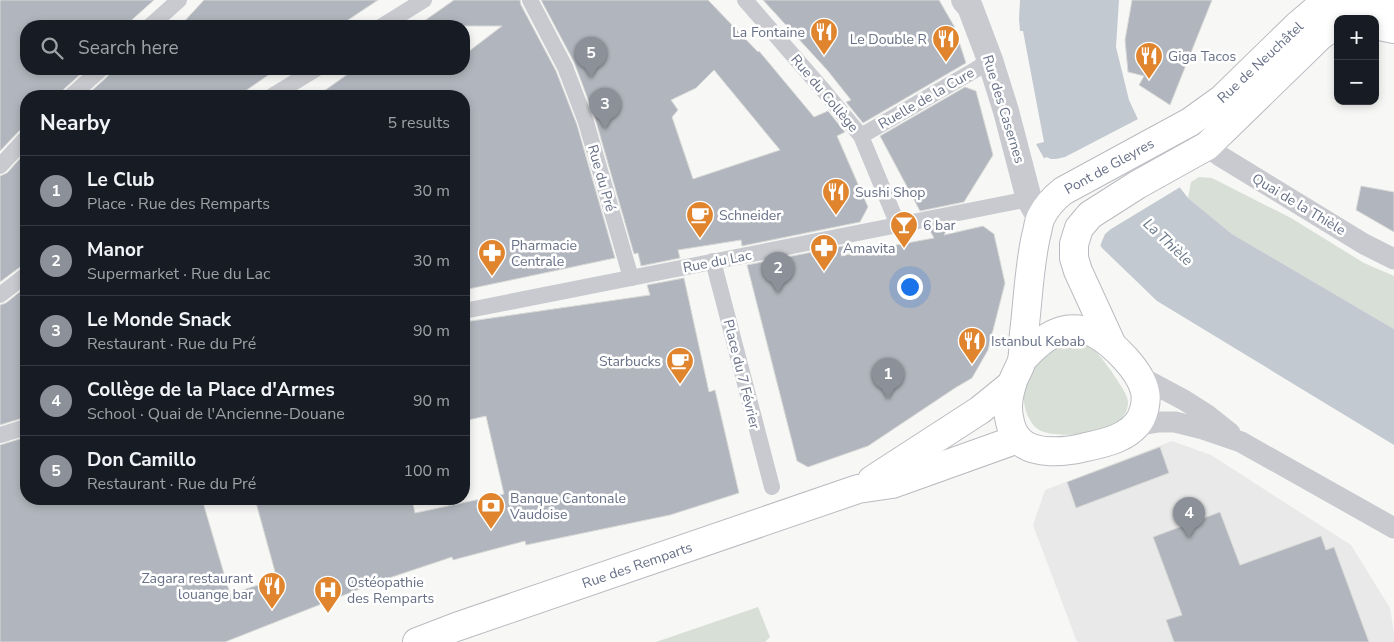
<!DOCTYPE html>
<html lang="en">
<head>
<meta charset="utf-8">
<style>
  body { margin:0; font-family:"Nunito Sans",sans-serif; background:#242831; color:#f1f3f6 }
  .controls { position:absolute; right:15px; top:15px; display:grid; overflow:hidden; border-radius:10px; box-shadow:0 2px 8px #0003 }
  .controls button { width:45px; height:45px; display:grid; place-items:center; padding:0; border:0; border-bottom:1px solid #363941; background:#171b24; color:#f1f3f6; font:25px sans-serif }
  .you { position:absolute; left:909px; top:286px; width:18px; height:18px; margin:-12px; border:4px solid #fff; border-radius:50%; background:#1a73e8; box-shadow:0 0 0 8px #1a73e833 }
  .badge { display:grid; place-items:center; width:32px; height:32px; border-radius:50%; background:#8c9099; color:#fff; font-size:16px; font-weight:700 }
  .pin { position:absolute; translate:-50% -41px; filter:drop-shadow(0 1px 2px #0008) }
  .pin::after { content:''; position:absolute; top:26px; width:18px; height:15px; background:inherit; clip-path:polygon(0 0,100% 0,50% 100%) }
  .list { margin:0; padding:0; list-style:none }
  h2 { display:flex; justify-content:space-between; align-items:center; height:65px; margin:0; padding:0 20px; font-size:21px }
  h2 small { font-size:16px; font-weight:400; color:#9ea1a6 }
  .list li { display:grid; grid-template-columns:32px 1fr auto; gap:15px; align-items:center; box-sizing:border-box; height:70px; padding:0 20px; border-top:1px solid #363941 }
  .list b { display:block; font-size:19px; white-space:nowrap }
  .list p { margin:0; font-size:16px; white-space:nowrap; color:#9ea1a6 }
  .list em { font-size:16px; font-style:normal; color:#9ea1a6 }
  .icon { flex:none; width:28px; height:28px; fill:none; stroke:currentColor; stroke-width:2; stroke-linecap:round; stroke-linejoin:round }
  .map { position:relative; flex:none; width:1394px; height:642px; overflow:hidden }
  .search { position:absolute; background:#171b24; box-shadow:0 2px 8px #0003; left:20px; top:20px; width:450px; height:55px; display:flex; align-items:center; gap:12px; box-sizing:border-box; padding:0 18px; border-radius:20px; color:#9ea1a6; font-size:19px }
  .panel { position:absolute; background:#171b24; box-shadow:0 2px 8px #0003; left:20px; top:90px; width:450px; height:415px; border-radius:20px }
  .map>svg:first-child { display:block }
  .built { fill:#e8e9e8 }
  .green { fill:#d8dfd6 }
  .water { fill:#c3c9d1 }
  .pier { fill:#f7f8f5 }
  .building { fill:#b1b5bd; stroke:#d9dad7; fill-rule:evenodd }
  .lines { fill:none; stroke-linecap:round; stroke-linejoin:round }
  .primary-casing { stroke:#b9bbc1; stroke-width:30 }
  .pedestrian { stroke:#c9cacf; stroke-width:16 }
  .minor { stroke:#c9cacf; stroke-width:21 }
  .tertiary { stroke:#c9cacf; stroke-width:26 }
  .primary { stroke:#fff; stroke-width:28 }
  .labels { text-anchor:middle; stroke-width:5; stroke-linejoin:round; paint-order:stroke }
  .poi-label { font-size:14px; fill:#677086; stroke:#fff; text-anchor:start }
  .street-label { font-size:14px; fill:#677086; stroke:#fff }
  .water-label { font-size:15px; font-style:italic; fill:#697788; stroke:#fff }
</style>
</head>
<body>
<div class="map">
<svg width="1394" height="642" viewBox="0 0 1394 642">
  <rect width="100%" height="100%" fill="#f7f8f5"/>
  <path class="built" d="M1172 441 1211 455 1351 545 1390 608 1394 632V642H1077L1033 525 1045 490Z"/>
  <g class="green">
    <path d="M1199 177 1212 178 1291 218 1364 263 1394 276V329L1232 234 1188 198 1191 182Z"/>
    <path d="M1080 341C1094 346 1103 360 1112 372 1116 379 1128 394 1128 402 1129 434 1066 439 1044 432 1038 430 1033 426 1030 420 1023 409 1021 388 1027 376 1029 373 1032 370 1034 367 1047 353 1061 345 1080 341Z"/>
    <path d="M758 607 770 637 765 642H656Z"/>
  </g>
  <path class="water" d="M1020 0H1119L1116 47 1129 100 1154 154 1188 198 1232 234 1394 329V445L1157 301 1102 248 1059 185 1036 144 1044 142 1023 31H1020L1019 19Z"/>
  <path class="pier" d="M1140 118 1157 153 1182 186 1111 229 1105 234 1100 246H1097L1057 186 1042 161 1046 157 1051 159H1056L1065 157Z"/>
  <g class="building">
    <path d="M0 0H154L125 26H26V69H86L64 89 62 92 61 96H26V128L19 131 0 151Z"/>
    <path d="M204 0H378L339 26H180Z"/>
    <path d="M454 0H520L521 5 556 71 577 125 615 258 464 290V96H317L355 69H464V55L502 26H417Z"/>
    <path d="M541 0H708L758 52 759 51 814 117 828 111 845 132 837 136 868 207 860 222 742 246 741 240 678 250 680 258 641 266 638 253 634 254 595 118 574 62ZM714 70 780 150 693 179 672 117 678 110 671 100 696 88Z"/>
    <path d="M763 0H939L954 26 966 63 863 123 846 102 851 100 828 71Z"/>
    <path d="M1132 0H1212L1170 105 1139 85 1144 76 1128 72 1125 40Z"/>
    <path d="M111 69H277L238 96H86L108 76 110 73Z"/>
    <path d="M965 87 976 91 993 155 964 202 920 211 880 136Z"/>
    <path d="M26 152V265L20 267 0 282V176L7 173Z"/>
    <path d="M1361 186 1394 192V232L1356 210Z"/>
    <path d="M950 225 944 235 983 226 994 234 1005 283 988 350 972 378 955 388 868 446 808 467 797 461 747 265 848 245 841 256 869 250 934 238 929 229Z"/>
    <path d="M684 278 709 392 715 390 739 493 670 515 526 545 525 541 453 560 452 557 380 581 225 642H0V445L26 437V499H202L230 594 277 579 255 499H412L415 513 504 494 486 416 464 421V322L650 295 647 285Z"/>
    <path d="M26 287V417L0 425V305L6 303Z"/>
    <path d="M1160 447 1169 473 1076 508 1067 482Z"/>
    <path d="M1220 512 1240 565 1321 536 1326 550 1334 547 1369 642H1174L1166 620 1182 615 1153 537Z"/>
  </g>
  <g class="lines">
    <defs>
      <g id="primary">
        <path d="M1375 25 1394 29"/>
        <path d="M1112 345 1078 271 1074 258V244L1079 228 1090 215 1137 185 1207 146 1320 36 1333 27 1338 25"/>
        <path d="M1022 360C1033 348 1045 336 1061 331 1071 328 1085 329 1094 333 1113 343 1141 371 1145 392 1147 401 1145 409 1141 418 1131 437 1106 443 1086 447 1067 452 1032 456 1018 439 1011 431 1008 417 1008 407 1008 400 1010 391 1012 384 1014 376 1020 368 1022 360 1024 351 1023 342 1024 333 1028 301 1029 267 1036 236 1038 230 1038 223 1041 217 1046 207 1054 198 1063 191L1190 122 1222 99 1297 26 1318 8 1338 1 1366 2 1394 6"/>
        <path d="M872 480 980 410 1012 384"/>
        <path d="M417 642 456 627 858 489 892 484 1018 439"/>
      </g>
    </defs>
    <use href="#primary" class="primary-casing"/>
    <g class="pedestrian">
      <path d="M530 0 565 67 586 122 631 278"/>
      <path d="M745 0 824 91 861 136 898 225"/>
      <path d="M150 26 179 0"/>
      <path d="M382 26 424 0"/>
      <path d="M71 96 101 69"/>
      <path d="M272 96 316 69"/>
      <path d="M861 136 975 70 990 60"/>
      <path d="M0 166 26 138"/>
      <path d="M713 261 772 487"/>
      <path d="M0 295 26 275"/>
      <path d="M464 311 1029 199"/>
      <path d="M0 435 26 427"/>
    </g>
    <g class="minor">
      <path d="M1207 146 1220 156 1364 244 1394 259"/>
      <path d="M1139 376 1184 400 1206 414 1230 433"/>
      <path d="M1136 426 1158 422H1175L1203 429 1241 442 1394 528"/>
    </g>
    <path class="tertiary" d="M964 0 970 7 990 60 1006 111 1029 199 1040 218"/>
    <use href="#primary" class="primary"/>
  </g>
  <defs>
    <symbol id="restaurant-pin" viewBox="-11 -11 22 30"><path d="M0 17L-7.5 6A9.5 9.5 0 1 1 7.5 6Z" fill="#e0852d" stroke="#fff"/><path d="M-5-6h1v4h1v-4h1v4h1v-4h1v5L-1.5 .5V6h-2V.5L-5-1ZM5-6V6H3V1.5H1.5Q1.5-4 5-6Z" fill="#fff"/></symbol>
    <symbol id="cafe-pin" viewBox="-11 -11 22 30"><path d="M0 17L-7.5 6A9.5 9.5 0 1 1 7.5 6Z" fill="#e0852d" stroke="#fff"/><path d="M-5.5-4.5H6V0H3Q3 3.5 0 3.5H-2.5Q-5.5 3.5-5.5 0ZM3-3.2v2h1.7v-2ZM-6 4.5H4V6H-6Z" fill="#fff"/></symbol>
    <symbol id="bar-pin" viewBox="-11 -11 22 30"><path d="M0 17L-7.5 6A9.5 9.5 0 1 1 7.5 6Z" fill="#e0852d" stroke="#fff"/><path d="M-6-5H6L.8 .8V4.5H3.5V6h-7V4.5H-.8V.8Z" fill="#fff"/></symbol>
    <symbol id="pharmacy-pin" viewBox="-11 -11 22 30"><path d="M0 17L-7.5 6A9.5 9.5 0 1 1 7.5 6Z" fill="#e0852d" stroke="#fff"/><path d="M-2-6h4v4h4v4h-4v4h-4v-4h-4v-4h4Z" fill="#fff"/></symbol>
    <symbol id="bank-pin" viewBox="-11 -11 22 30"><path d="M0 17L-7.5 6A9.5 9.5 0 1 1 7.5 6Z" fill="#e0852d" stroke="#fff"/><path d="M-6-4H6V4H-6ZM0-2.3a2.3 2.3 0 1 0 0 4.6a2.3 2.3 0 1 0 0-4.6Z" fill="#fff"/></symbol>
    <symbol id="hospital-pin" viewBox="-11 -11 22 30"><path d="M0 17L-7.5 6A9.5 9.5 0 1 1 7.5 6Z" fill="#e0852d" stroke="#fff"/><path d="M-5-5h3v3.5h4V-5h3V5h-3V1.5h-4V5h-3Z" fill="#fff"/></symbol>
  </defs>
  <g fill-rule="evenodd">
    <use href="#restaurant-pin" x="808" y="16" width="32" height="43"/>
    <use href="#restaurant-pin" x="930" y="23" width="32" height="43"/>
    <use href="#restaurant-pin" x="1133" y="40" width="32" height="43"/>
    <use href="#restaurant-pin" x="820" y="176" width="32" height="43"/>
    <use href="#cafe-pin" x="684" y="199" width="32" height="43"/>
    <use href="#bar-pin" x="888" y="209" width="32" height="43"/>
    <use href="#pharmacy-pin" x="808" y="232" width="32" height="43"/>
    <use href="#pharmacy-pin" x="476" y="237" width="32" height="43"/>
    <use href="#restaurant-pin" x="956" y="325" width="32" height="43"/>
    <use href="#cafe-pin" x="664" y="345" width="32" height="43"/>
    <use href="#bank-pin" x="475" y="490" width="32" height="43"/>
    <use href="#restaurant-pin" x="256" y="570" width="32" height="43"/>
    <use href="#hospital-pin" x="312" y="574" width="32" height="43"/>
  </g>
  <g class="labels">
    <g class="poi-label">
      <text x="805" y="37" text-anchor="end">La Fontaine</text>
      <text x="927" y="44" text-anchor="end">Le Double R</text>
      <text x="1168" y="61">Giga Tacos</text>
      <text x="855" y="197">Sushi Shop</text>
      <text x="719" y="220">Schneider</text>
      <text x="923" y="230">6 bar</text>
      <text x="511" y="250">Pharmacie<tspan x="511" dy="16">Centrale</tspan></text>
      <text x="843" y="253">Amavita</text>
      <text x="991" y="346">Istanbul Kebab</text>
      <text x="661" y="366" text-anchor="end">Starbucks</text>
      <text x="510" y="503">Banque Cantonale<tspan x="510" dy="16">Vaudoise</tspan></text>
      <text x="253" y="583" text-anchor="end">Zagara restaurant<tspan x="253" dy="16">louange bar</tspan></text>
      <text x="347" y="587">Ostéopathie<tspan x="347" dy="16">des Remparts</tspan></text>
    </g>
    <g class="street-label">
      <text transform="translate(1260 62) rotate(-43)" y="5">Rue de Neuchâtel</text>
      <text transform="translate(825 93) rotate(50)" y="5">Rue du Collège</text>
      <text transform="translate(926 98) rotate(-30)" y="5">Ruelle de la Cure</text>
      <text transform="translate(1004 109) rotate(73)" y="5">Rue des Casernes</text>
      <text transform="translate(1109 166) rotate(-29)" y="5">Pont de Gleyres</text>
      <text transform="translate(602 178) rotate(74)" y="5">Rue du Pré</text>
      <text transform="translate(1299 204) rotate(31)" y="5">Quai de la Thièle</text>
      <text transform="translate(717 261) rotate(-11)" y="5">Rue du Lac</text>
      <text transform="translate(742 374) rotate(76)" y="5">Place du 7 Février</text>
      <text transform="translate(637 565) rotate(-19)" y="5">Rue des Remparts</text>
    </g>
    <g class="water-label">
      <text transform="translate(1168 242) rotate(43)" y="5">La Thièle</text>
    </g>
  </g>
</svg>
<div class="controls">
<button>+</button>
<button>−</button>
</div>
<div class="you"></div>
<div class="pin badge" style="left:888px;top:399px">1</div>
<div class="pin badge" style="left:778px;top:293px">2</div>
<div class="pin badge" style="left:605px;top:129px">3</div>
<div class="pin badge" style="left:1189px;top:538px">4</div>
<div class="pin badge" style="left:591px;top:78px">5</div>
<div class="search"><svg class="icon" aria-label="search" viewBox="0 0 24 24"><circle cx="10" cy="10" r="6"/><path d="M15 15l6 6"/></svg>Search here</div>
<section class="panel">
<h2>Nearby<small>5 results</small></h2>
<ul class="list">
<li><span class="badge">1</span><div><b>Le Club</b><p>Place · Rue des Remparts</p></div><em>30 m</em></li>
<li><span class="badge">2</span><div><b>Manor</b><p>Supermarket · Rue du Lac</p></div><em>30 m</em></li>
<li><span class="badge">3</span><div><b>Le Monde Snack</b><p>Restaurant · Rue du Pré</p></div><em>90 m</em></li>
<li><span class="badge">4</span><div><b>Collège de la Place d'Armes</b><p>School · Quai de l'Ancienne-Douane</p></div><em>90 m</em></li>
<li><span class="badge">5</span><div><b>Don Camillo</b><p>Restaurant · Rue du Pré</p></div><em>100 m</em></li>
</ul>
</section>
</div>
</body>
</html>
